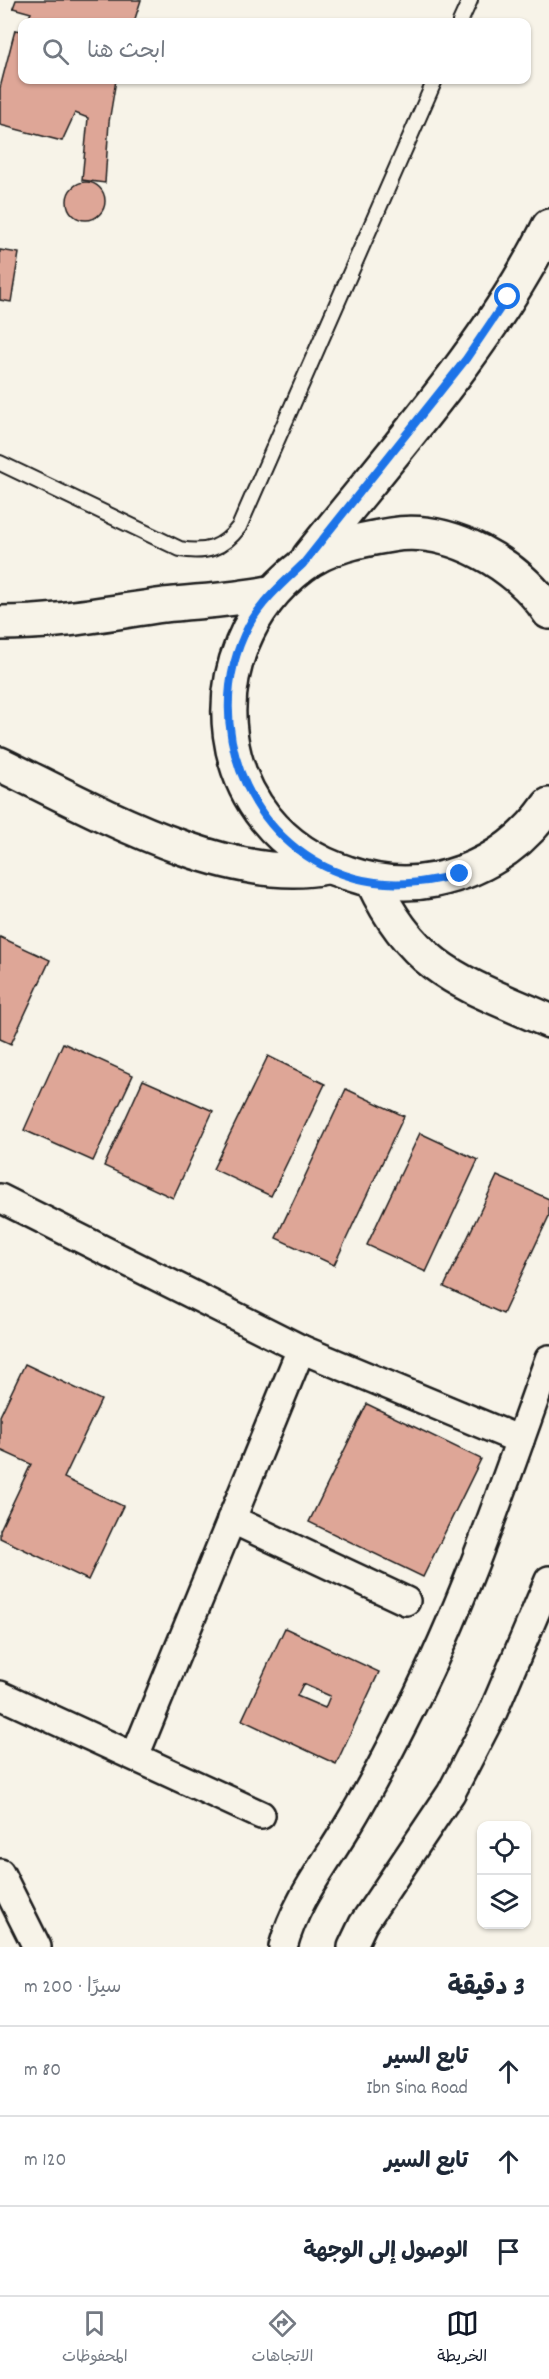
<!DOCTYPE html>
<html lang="ar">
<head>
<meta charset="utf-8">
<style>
  body { margin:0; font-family:Dekko,"Playpen Sans Arabic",sans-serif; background:#f6f6f7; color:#1f2937; direction:rtl }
  .controls { position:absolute; right:18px; bottom:18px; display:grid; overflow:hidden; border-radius:12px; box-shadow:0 2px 4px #0004 }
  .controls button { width:54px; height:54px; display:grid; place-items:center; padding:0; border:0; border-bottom:2px solid #e0e1e3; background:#fff; color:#1f2937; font:30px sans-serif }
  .stop { position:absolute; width:18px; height:18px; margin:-14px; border:4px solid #1a73e8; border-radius:50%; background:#fff }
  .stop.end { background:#1a73e8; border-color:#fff; box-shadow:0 2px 6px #0008 }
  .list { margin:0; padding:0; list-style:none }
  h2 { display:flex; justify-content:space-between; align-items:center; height:78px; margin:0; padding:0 24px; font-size:26px }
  h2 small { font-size:20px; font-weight:400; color:#747a83 }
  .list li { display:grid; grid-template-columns:39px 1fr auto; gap:18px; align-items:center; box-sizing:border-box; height:90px; padding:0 24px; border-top:2px solid #e0e1e3 }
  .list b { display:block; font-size:22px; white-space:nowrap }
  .list p { margin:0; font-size:20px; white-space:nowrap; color:#747a83 }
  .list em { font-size:20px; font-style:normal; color:#747a83 }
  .icon { flex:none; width:33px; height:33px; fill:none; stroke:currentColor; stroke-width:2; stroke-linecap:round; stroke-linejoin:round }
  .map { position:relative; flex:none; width:549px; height:1947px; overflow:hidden; direction:ltr }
  .search { position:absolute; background:#fff; box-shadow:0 2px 4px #0004; left:18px; right:18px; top:18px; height:66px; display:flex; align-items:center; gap:15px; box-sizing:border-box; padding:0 21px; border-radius:12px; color:#747a83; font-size:22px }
  .sheet { height:348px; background:#fff }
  nav { display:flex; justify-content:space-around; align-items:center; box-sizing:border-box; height:84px; border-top:2px solid #e0e1e3; background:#fff; font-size:16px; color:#747a83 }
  nav a { display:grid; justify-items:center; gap:3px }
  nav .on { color:#111827 }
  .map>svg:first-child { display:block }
  .building { fill:#dea697; stroke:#1c1c1c; stroke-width:1.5; fill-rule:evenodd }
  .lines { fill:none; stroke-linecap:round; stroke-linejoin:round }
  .service-casing { stroke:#1c1c1c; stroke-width:18 }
  .minor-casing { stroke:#1c1c1c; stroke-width:32 }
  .tertiary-casing { stroke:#1c1c1c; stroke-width:38 }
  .primary-casing { stroke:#1c1c1c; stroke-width:38 }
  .service { stroke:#f7f3e8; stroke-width:14 }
  .minor { stroke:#f7f3e8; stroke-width:27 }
  .tertiary { stroke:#f7f3e8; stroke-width:33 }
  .primary { stroke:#f7f3e8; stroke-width:33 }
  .route { stroke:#1a73e8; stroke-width:8 }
</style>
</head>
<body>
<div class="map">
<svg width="549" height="1947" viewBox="0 0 549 1947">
  <rect width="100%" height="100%" fill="#f7f3e8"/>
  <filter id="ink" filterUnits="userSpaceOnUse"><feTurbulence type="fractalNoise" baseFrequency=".0167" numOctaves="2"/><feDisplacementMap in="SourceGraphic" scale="12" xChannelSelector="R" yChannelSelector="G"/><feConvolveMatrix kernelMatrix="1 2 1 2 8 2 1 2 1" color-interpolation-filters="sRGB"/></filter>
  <g filter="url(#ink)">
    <g class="building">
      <path d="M16 0H141L134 22H26L31 13 13 8Z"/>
      <path d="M15 30 22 31V80H116L109 122 105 183 82 180 88 118 75 113 62 141 0 125V88Z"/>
      <circle cx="86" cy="201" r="19"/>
      <path d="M0 250 19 253 11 302 0 300Z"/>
      <path d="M0 937 50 960 11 1044 0 1039Z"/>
      <path d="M63 1043 133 1075 93 1161 24 1130Z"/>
      <path d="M268 1056 325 1084 271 1196 213 1169Z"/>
      <path d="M143 1080 213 1111 173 1198 104 1166Z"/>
      <path d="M346 1089 404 1116 334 1265 276 1238Z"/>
      <path d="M420 1133 478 1160 426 1272 367 1245Z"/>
      <path d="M497 1176 549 1199V1216L503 1314 444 1287Z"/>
      <path d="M25 1364 101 1400 64 1478 123 1506 88 1580 0 1538V1530L31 1464 0 1450V1416Z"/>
      <path d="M367 1404 481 1459 423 1577 309 1522Z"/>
      <path d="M285 1628 379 1672 336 1764 242 1720ZM303 1684 330 1696 325 1708 297 1696Z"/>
    </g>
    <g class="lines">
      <defs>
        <g id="service">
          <path d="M460 22 470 0"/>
          <path d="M0 463 180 549C206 554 223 548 239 527L435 80"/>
        </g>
        <g id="minor">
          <path d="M0 1198 301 1349 520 1440"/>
          <path d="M231 1519 406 1601"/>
          <path d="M0 1695 261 1815"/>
          <path d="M135 1756 301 1349"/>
          <path d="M0 1873 37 1947"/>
          <path d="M283 1947C295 1902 324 1866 347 1827 370 1789 390 1750 410 1710 467 1597 506 1478 549 1359"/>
          <path d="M352 1947 363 1924 451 1793 493 1712 549 1580"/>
        </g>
        <g id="tertiary">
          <path d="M0 623C59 623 106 613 164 605 201 601 237 600 273 592"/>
          <path d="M0 764C87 806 227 887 326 867"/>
        </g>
        <g id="primary">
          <path d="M309 557C390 455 492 343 549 226"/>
          <path d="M549 612C518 564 449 525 391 535 360 540 328 546 302 566 190 651 208 829 347 873 376 883 405 886 435 880 483 870 521 845 549 805"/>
          <path d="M373 882C415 972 464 983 549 1021"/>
        </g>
      </defs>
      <use href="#service" class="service-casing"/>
      <use href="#minor" class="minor-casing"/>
      <use href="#tertiary" class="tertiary-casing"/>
      <use href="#primary" class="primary-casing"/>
      <use href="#service" class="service"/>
      <use href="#minor" class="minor"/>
      <use href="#tertiary" class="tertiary"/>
      <use href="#primary" class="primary"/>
    </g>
  </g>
  <g class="lines" filter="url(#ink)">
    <path class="route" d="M460 874C432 881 404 886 375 882 256 865 194 729 249 625 262 601 283 583 303 564L466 359 508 297"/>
  </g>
</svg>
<div class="controls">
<button><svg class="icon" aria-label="locate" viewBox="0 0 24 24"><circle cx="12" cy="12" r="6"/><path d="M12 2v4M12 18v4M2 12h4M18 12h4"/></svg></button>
<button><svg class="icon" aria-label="layers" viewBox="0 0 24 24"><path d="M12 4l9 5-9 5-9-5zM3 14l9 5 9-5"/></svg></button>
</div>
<div class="stop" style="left:508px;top:297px"></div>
<div class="stop end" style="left:460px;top:874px"></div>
<div class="search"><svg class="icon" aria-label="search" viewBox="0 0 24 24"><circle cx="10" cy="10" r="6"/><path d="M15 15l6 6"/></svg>ابحث هنا</div>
</div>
<section class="sheet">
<h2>3 دقيقة<small>سيرًا · 200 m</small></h2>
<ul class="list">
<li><svg class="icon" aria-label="ahead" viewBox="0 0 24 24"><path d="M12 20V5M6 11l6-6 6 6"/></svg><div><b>تابع السير</b><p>Ibn Sina Road</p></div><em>80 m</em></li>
<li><svg class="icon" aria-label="ahead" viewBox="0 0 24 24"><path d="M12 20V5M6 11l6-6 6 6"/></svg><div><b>تابع السير</b></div><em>120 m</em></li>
<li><svg class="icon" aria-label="arrive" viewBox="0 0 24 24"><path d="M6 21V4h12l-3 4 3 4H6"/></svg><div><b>الوصول إلى الوجهة</b></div></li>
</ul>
</section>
<nav>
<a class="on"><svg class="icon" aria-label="map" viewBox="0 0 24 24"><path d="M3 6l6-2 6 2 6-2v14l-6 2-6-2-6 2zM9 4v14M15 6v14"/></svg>الخريطة</a>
<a><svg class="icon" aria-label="directions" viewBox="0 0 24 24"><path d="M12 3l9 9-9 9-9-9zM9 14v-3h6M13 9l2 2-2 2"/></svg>الاتجاهات</a>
<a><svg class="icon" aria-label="saved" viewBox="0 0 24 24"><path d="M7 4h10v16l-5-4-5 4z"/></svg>المحفوظات</a>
</nav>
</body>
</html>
